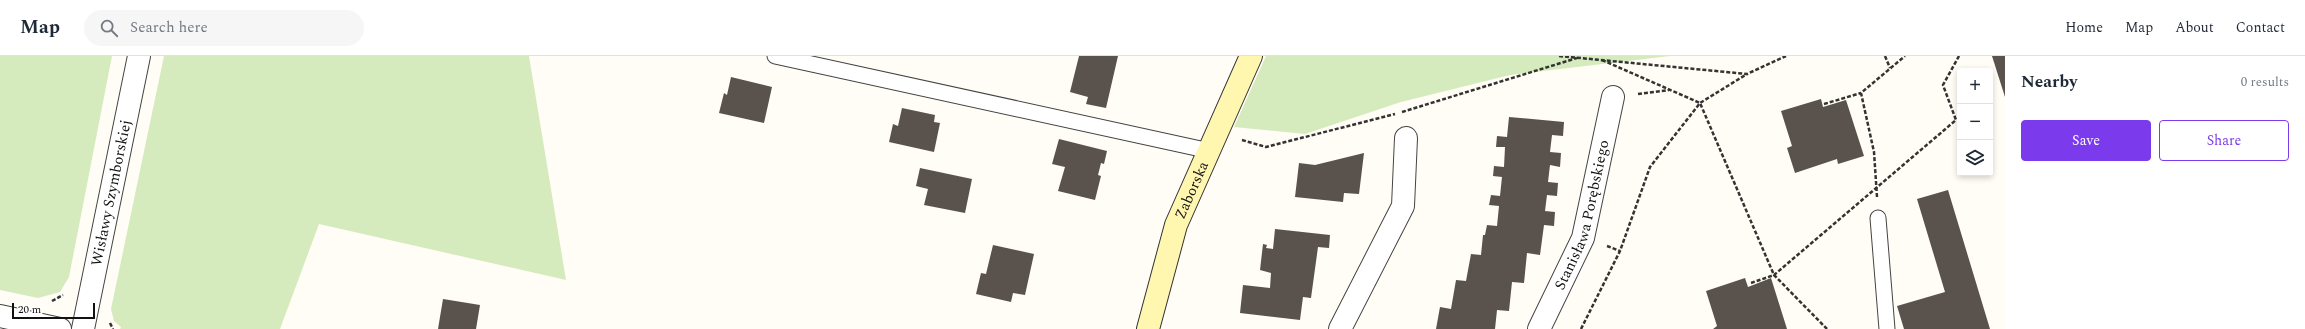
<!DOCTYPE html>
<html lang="en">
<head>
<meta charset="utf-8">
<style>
  body { margin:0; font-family:Spectral,serif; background:#f6f6f7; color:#1f2937 }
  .controls { position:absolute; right:12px; top:12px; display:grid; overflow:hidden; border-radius:4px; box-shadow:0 2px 6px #0003 }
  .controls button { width:36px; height:36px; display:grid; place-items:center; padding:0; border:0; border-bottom:1px solid #e0e1e3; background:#fff; color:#1f2937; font:20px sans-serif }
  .scale { position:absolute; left:12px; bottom:10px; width:83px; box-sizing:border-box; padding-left:4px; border:2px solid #111; border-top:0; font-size:11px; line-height:14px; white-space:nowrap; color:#111; -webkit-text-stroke:3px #fff; paint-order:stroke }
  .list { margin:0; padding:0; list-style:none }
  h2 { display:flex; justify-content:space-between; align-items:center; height:52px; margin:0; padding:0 16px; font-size:17px }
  h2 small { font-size:13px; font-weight:400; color:#747a83 }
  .actions { display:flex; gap:8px; padding:12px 16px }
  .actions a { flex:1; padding:9px 0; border:1px solid #7c3aed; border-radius:4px; text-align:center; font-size:14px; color:#7c3aed }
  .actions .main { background:#7c3aed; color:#fff }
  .icon { flex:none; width:22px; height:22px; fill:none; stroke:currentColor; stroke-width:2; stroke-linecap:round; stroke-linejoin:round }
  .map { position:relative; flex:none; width:2005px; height:273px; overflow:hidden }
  header { display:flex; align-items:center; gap:24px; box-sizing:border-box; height:56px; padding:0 20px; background:#fff; border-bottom:1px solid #e0e1e3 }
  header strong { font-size:19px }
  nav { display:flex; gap:22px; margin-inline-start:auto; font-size:14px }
  .search { width:280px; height:36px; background:#f6f6f7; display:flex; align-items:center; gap:10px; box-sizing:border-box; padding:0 14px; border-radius:22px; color:#747a83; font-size:15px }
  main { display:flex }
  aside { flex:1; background:#fff }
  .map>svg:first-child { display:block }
  .green { fill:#d5ebbd }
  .building { fill:#5a524d }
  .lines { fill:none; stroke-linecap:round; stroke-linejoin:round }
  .lane-casing { stroke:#444; stroke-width:17 }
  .street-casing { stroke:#444; stroke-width:24 }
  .secondary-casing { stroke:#333; stroke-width:24 }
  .path { stroke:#333; stroke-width:2.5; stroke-dasharray:4 2; stroke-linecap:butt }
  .lane { stroke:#fff; stroke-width:15 }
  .street { stroke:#fff; stroke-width:22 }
  .secondary { stroke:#fff6b0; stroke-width:22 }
  .labels { text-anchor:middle; stroke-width:4; stroke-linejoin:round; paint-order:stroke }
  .street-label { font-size:15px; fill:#111; stroke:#fff }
</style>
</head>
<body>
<header>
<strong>Map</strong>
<div class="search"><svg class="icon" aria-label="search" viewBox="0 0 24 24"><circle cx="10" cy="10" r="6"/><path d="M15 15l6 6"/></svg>Search here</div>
<nav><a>Home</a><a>Map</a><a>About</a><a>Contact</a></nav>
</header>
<main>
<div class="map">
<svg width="2005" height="273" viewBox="0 0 2005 273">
  <rect width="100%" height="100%" fill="#fffdf5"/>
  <g class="green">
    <path d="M0 0H112L69 221 60 236 38 242 0 234Z"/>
    <path d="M164 0H529L566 224 319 168 280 273H120L121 271 114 265 111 253Z"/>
    <path d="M1266 0H1670L1510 19 1401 46 1305 78 1234 71Z"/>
  </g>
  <g class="building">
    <path d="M1079 0H1118L1106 52 1086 48 1088 41 1070 36Z"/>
    <path d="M1992 0H2005V41Z"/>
    <path d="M731 21 772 31 764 67 719 57 724 37 727 39Z"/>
    <path d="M1821 43 1823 51 1846 44 1864 100 1838 108 1837 103 1795 117 1787 92 1792 90 1781 55Z"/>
    <path d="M902 52 935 59 934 66 940 67 934 96 889 86 893 68 898 70Z"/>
    <path d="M1509 61 1564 66 1563 80 1552 79 1550 96 1561 97 1560 111 1550 109 1548 126 1558 127 1557 140 1547 139 1545 155 1555 156 1554 170 1544 169 1540 199 1527 197 1524 227 1512 226 1509 255 1497 254 1495 273H1436L1440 251 1451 253 1456 224 1466 225 1471 198 1481 199 1483 179H1485L1487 169 1497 170 1499 150 1489 149 1491 139 1500 140 1502 121 1493 120 1494 110 1504 111 1505 91H1496L1497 80 1507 81Z"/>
    <path d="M1059 83 1107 95 1104 108 1101 107 1098 119 1101 120 1095 144 1058 135 1065 111 1052 108Z"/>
    <path d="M1364 97 1359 138 1344 137 1343 146 1295 141 1299 107 1315 109Z"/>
    <path d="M920 112 972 123 965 157 924 149 928 133 916 130Z"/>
    <path d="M1948 134 1990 273H1904L1897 250 1945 236 1917 143Z"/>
    <path d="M1275 173 1330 179 1329 192 1318 191 1311 242 1303 241 1300 264 1240 257 1243 229 1270 232 1271 217 1260 214 1263 188 1267 189 1266 192 1273 193Z"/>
    <path d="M993 189 1034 198 1025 239 1013 237 1011 246 976 238 981 217 986 218Z"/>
    <path d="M1745 222 1748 231 1771 222 1787 273H1713L1717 270 1706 235Z"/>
    <path d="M443 243 480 249 476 273H438Z"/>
  </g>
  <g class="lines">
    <defs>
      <g id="lane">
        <path d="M775 0 1210 95"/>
        <path d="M1878 162 1887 273"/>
      </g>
      <g id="street">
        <path d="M0 260 60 273"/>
        <path id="s1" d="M83 273 139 0"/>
        <path d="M1340 273 1403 150 1406 82"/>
        <path id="s2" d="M1539 273 1583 182 1613 41"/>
      </g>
      <g id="secondary">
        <path id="s3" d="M1148 273 1176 169 1251 0"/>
      </g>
    </defs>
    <use href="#lane" class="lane-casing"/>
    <use href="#street" class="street-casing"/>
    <use href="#secondary" class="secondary-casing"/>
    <g class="path">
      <path d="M1559 0 1747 18 1786 0"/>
      <path d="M1885 0 1890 12"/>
      <path d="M1602 4 1700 47 1774 219 1827 273"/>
      <path d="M1638 38 1669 34"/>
      <path d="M1824 48 1861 37"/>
      <path d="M1402 56 1577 2"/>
      <path d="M1242 84 1266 91 1395 58"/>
      <path d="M1877 141 1874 96 1861 37 1905 0"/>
      <path d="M1607 190 1620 195"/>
      <path d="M1751 227 1774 219 1956 64 1943 29 1959 0"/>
      <path d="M52 245 63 239"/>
      <path d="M110 267 113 273"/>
      <path d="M1581 273 1620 195 1650 111 1700 47 1747 18"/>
    </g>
    <use href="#lane" class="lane"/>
    <use href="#street" class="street"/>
    <use href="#secondary" class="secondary"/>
  </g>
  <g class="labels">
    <g class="street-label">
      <text dy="5" stroke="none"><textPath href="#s3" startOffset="146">Zaborska</textPath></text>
      <text dy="5" stroke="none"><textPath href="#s1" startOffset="139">Wisławy Szymborskiej</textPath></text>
      <text dy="5" stroke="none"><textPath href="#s2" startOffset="123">Stanisława Porębskiego</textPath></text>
    </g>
  </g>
</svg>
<div class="controls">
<button>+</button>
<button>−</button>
<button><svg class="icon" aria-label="layers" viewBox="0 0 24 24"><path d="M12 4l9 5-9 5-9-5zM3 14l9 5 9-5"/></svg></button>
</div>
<div class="scale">20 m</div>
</div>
<aside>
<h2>Nearby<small>0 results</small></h2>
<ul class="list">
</ul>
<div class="actions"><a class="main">Save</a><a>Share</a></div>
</aside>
</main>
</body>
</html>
